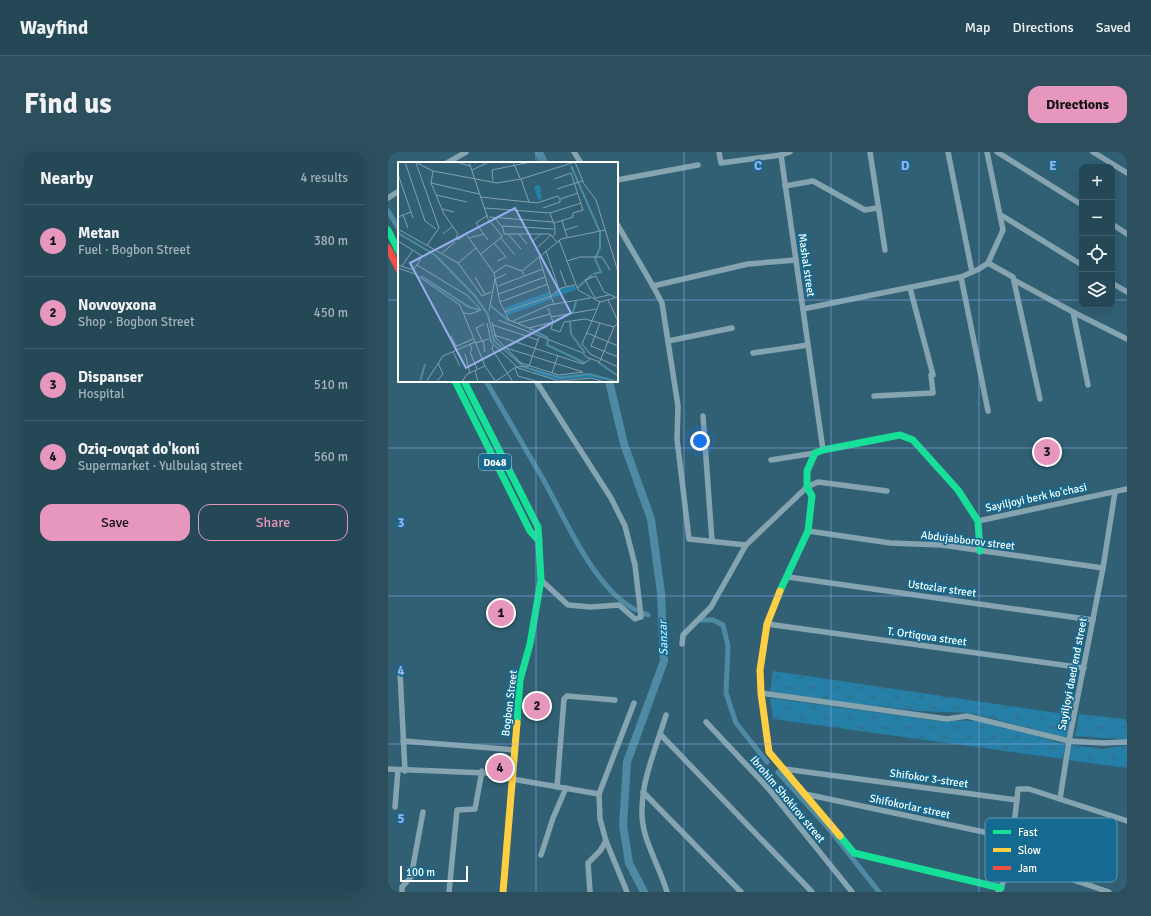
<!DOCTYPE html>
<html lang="en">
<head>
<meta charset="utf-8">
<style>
  body { margin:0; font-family:Signika,sans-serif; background:#2d4f5d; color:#f1f3f6 }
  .controls { position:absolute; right:12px; top:12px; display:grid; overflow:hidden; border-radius:8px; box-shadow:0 4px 16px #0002 }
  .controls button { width:36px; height:36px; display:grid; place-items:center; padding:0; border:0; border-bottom:1px solid #42606d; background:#254857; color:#f1f3f6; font:20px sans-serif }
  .scale { position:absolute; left:12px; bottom:10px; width:68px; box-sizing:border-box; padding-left:4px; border:2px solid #fff; border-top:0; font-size:11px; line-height:14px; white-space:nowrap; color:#fff; -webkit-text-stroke:3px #146a91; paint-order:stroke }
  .you { position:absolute; left:312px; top:289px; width:14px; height:14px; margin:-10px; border:3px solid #fff; border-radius:50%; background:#1a73e8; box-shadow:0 0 0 6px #1a73e833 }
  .badge { display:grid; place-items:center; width:26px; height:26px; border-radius:50%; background:#e797bd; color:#111; font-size:13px; font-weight:700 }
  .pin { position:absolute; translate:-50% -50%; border:2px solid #fff; box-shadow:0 1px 4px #0006 }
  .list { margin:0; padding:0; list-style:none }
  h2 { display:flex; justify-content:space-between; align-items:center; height:52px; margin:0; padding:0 16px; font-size:17px }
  h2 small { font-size:13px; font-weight:400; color:#a3b2ba }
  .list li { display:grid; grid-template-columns:26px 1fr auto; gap:12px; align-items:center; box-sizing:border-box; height:72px; padding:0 16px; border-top:1px solid #42606d }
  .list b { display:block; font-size:15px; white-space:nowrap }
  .list p { margin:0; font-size:13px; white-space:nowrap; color:#a3b2ba }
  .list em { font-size:13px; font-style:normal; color:#a3b2ba }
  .actions { display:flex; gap:8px; padding:12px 16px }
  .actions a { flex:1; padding:9px 0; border:1px solid #e797bd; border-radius:12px; text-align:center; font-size:14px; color:#e797bd }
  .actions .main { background:#e797bd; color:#111 }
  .icon { flex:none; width:22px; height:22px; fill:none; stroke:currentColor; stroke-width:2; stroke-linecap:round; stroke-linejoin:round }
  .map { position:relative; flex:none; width:739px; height:740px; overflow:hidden; border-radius:12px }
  header { display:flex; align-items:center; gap:24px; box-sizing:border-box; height:56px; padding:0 20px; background:#254857; border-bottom:1px solid #42606d }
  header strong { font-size:19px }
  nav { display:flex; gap:22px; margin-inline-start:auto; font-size:14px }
  .intro { display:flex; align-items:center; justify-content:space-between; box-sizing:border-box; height:96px; padding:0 24px }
  h1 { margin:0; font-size:28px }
  .button { padding:10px 18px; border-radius:12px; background:#e797bd; color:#111; font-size:14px; font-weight:700 }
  main { display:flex; gap:24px; padding:0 24px }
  aside { flex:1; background:#254857; border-radius:12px; box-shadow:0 4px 16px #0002 }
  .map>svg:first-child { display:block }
  .grass { fill:url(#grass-tufts) }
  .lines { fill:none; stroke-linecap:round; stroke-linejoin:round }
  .canal { stroke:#4e8aa3; stroke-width:5 }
  .river { stroke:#4e8aa3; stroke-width:8 }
  .street { stroke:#85a4b0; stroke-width:5.5 }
  .fast { stroke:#16e098; stroke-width:7 }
  .slow { stroke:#ffcf43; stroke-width:7 }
  .jam { stroke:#f24e42; stroke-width:7 }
  .grid { fill:none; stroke:#99afed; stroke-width:1; stroke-opacity:0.55 }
  .labels { text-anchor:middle; stroke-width:3.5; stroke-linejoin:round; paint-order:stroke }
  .shield { fill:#146a91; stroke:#b8d2de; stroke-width:1 }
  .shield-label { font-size:10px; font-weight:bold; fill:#fff }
  .street-label { font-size:11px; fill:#fff; stroke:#146a91 }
  .water-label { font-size:12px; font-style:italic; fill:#bde8f9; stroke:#146a91 }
  .inset-river { fill:none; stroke:#4e8aa3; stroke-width:2 }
  .inset-road { fill:none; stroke:#83a0ac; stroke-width:1 }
  .view { fill:#99afed; fill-opacity:0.15; stroke:#99afed; stroke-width:2 }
  .inset-edge { fill:none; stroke:#fff; stroke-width:2 }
  .key { fill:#146a91; stroke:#5a97b2; stroke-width:1 }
  .key-label { font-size:11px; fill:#fff }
  .grid-label { font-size:13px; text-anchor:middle; font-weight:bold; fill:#99afed; stroke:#146a91; stroke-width:3.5; stroke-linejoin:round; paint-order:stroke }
</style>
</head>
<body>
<header>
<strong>Wayfind</strong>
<nav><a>Map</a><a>Directions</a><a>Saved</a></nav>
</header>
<div class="intro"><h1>Find us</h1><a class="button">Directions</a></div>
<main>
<aside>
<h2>Nearby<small>4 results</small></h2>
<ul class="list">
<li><span class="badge">1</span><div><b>Metan</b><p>Fuel · Bogbon Street</p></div><em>380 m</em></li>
<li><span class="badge">2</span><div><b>Novvoyxona</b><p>Shop · Bogbon Street</p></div><em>450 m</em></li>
<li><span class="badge">3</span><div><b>Dispanser</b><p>Hospital</p></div><em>510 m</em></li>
<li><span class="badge">4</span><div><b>Oziq-ovqat do'koni</b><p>Supermarket · Yulbulaq street</p></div><em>560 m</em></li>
</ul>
<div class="actions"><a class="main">Save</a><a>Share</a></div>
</aside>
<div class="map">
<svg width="739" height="740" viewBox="0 0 739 740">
  <defs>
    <pattern id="grass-tufts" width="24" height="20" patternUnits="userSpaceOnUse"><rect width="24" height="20" fill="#257fa6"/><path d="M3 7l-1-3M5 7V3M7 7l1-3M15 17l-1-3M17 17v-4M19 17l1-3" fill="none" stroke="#37687e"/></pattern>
  </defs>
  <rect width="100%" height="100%" fill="#316074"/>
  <g class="grass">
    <path d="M385 519 683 563 679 586 583 561 532 559 461 551 382 539Z"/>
    <path d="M382 546 559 570C595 563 642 582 677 593L675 607 385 567Z"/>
    <path d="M691 562 737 567 739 571V588L687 584Z"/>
    <path d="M683 593 715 597 739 593V616L680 608Z"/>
  </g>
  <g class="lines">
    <g class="canal">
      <path d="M0 59 11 77"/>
      <path d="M98 229C117 262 136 294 155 327 177 366 206 437 248 458"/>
      <path d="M255 461 260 463"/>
      <path d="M313 468H325L335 473 340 494 338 541 348 571 379 610"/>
      <path d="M390 620 442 678 491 740"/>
    </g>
    <g class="river">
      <path d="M151 0 156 11"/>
      <path d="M221 229 236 292 263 367 273 441 276 509 239 610 235 673 241 711 256 740"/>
    </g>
    <g class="street">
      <path d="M186 0 193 11"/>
      <path d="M331 0 333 11 393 3 435 298"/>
      <path d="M482 0 497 98"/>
      <path d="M560 0 584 120"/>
      <path d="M599 0 615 78 600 111 625 125 652 247"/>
      <path d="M609 0 694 53"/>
      <path d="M705 0 739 21"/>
      <path d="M393 3 402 0"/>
      <path d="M59 11 78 0"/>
      <path d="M229 28 310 13"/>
      <path d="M397 34 425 29 477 58 489 56"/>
      <path d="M0 46 11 39"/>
      <path d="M613 63 694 113"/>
      <path d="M229 72 265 134 360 112 408 108"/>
      <path d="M724 72 739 82"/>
      <path d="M573 125 600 259"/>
      <path d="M626 128 685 160 700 233"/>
      <path d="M724 131 739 140"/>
      <path d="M265 134 274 151 290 254 289 287 301 387 358 393"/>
      <path d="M415 157 573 125 591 117 600 111"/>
      <path d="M685 160 739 187"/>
      <path d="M280 189 344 176"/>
      <path d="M365 201 420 193"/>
      <path d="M148 229 223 346 237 374 247 413 253 465 247 467 231 453 203 455 180 453 153 428"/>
      <path d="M486 244 545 241 543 223H545L522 136"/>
      <path d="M315 264 324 389"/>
      <path d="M383 308 427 301"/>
      <path d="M590 369 739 337"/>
      <path d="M420 379 502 391 554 393 715 416"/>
      <path d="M400 425 705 468"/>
      <path d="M379 472 696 516"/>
      <path d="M294 492 295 483 323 455 358 393 419 335 430 330 499 339"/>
      <path d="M12 520 17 619"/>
      <path d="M373 541 559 567 579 564 681 589 715 416 727 340"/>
      <path d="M278 563C267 600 246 643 257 682 263 702 273 720 279 740"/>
      <path d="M318 570 380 636 464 740"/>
      <path d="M272 582 424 740"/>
      <path d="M15 589 127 598"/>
      <path d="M0 617 125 622"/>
      <path d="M396 617 629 648 630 637H641L739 669"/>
      <path d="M124 627 211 642"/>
      <path d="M169 635 176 547 179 544 227 548"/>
      <path d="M255 640 353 740"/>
      <path d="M417 642 624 686"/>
      <path d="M672 647 681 589 715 591 739 590"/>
      <path d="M7 655 10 618"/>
      <path d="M153 703 165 666 178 636"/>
      <path d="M621 706 721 740"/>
      <path d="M14 740V735L23 725 35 660"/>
      <path d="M61 740 69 658 87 657 94 619"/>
      <path d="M202 740 200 711 212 699 218 689"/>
      <path d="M239 740 218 689 212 667 211 642 246 551"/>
      <path d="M610 740C622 726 626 668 629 648"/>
    </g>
    <g class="fast">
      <path d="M0 78 11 100"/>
      <path d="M67 229 142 379 151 389"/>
      <path d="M76 229 150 375 153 428 142 492 132 528 129 571"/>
      <path d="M392 439 420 379 424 344 419 335V319L427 301 435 298 512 283 525 288 570 338 590 369 592 399"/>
      <path d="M452 684 466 701 613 736"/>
    </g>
    <g class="slow">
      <path d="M392 439 379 472 372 518 373 541 381 600 452 684"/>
      <path d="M115 740 129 571"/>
    </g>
    <path class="jam" d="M0 96 11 118"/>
  </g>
  <path class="grid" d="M148 0V11M296 0V740M443 0V740M591 0V740M0 148H11M229 148H694M724 148H739M148 229V740M0 296H739M0 444H739M0 592H739"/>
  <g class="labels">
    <rect class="shield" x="91" y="302" width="32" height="16" rx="3"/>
    <g class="shield-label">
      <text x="107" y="314">D048</text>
    </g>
    <g class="street-label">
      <text transform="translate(419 113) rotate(82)" y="4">Mashal street</text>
      <text transform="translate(648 345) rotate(-12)" y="4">Sayiljoyi berk ko'chasi</text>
      <text transform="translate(580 388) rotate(7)" y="4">Abdujabborov street</text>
      <text transform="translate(554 436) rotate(8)" y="4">Ustozlar street</text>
      <text transform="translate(539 484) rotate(8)" y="4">T. Ortiqova street</text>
      <text transform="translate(684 522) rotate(-79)" y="4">Sayiljoyi daed end street</text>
      <text transform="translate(121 551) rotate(-83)" y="4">Bogbon Street</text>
      <text transform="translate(541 626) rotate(8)" y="4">Shifokor 3-street</text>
      <text transform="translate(400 647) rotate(50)" y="4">Ibrohim Shokirov street</text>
      <text transform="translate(522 654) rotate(12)" y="4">Shifokorlar street</text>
    </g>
    <g class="water-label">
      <text transform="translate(275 486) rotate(-92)" y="4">Sanzar</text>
    </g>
  </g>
  <g transform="translate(10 10)">
    <rect width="220" height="220" fill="#316074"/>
    <path d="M177 124 178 128 154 136V134L163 126ZM151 130 153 133 107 149 106 146ZM153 134 154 137 110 153 107 150ZM137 207 161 214 193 211 220 220 193 215 161 218 136 211Z" fill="#257fa6"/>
    <path d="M138 23 142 24 144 38 140 37 136 26Z" fill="#257fa6"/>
    <path class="inset-river" d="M173 4 202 70V86L197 97 203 110 195 112M0 71 37 93 77 134 90 153 96 179 125 204M23 114 71 145 82 148M179 126 194 113M93 144 111 159M175 151 178 139M172 160 173 172 187 191M131 166 150 176M150 178 149 183 187 201M200 200 220 214M126 205 163 216 191 212 220 220M22 220 27 202"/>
    <path class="inset-road" d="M7 0 27 59 38 67M17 0 35 9 99 21 123 17 177 0M58 0 72 4M71 0 90 57 104 74M115 0 122 16M177 0 186 22 198 38 220 110M18 1 41 66 29 83M74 8 91 0M35 9 33 21 46 52 60 72 58 75 60 78 68 72 96 111M0 12 15 56M123 17 131 40M156 17 173 11 185 48 175 51V55L156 61M95 19 94 8 133 0M33 21 81 32M159 27 184 19M38 33 69 40M82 35 139 41 160 34 162 37 180 31M87 46 152 51 183 41M145 46 162 40V37M44 47 56 50M152 51 157 65V72L154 75M5 53 10 66M90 53 78 61 90 78M0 55 13 50M91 55 155 60M97 56 105 66 106 72H110L123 87M164 58 169 75M104 64 156 67M0 67 60 101 78 86M167 68 180 64M45 72 55 64M111 72H121L129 82M121 72H143M71 76 86 72M103 76 117 93M161 78 180 128 202 140 220 135M0 79 24 94 19 103M135 79 143 72H152L159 80M96 81 108 95 99 99M140 85 153 73M148 89 161 127M44 91 57 80M83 92 105 74M169 99 182 95H204L212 108M60 101 84 134 93 130M0 103 15 108 19 103 70 134 83 148 72 152 66 151M4 104 15 88M0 106 17 112 62 143 87 204 98 220M162 108 168 124M124 109 163 77 207 68M96 111 102 140 111 158 131 166 155 160M96 111 108 103 124 109 126 113M77 115 87 132M100 124 145 107M101 132 147 115M211 133 197 136 187 118 198 114 206 130 217 135M210 138 220 159M102 140 150 122M202 140 184 182 192 192 220 205M156 143 153 134 163 126 177 123M150 146 155 160 153 167 162 170 166 160 187 157 216 165M91 149 97 117 108 112M106 150 153 134 141 95M153 155 198 147M100 158 185 191M115 159 151 143 192 136M94 160 98 176 123 201 161 213 185 210M89 161 93 180 120 206 161 219 193 216 207 220M120 161 152 152M202 161 193 184 220 195M95 163 140 178M189 171 220 184M96 173 185 202 192 197M53 174 59 185M85 178 87 190M84 179 78 166 86 162M77 181 91 177M72 182 74 188 72 190 79 207M95 183 94 187 115 220M59 184 75 177M108 186 185 210M55 190 62 204M185 191 188 195 202 200M67 192 72 211M202 199 216 165 220 161M117 206 120 214 141 220M77 208 80 220M109 211 118 205 131 204 141 175M154 211 160 193M98 219 110 211M28 220 45 194 77 180M38 220 45 212 40 201M64 220 69 212 87 204"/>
    <path class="view" d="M117 46 173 151 68 206 12 101Z"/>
    <rect width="220" height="220" class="inset-edge"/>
  </g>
  <rect x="597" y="666" width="132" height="64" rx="6" class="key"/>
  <rect x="605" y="678" width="18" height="4" fill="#16e098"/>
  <rect x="605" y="696" width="18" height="4" fill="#ffcf43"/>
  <rect x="605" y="714" width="18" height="4" fill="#f24e42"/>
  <g class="key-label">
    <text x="630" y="684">Fast</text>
    <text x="630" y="702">Slow</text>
    <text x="630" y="720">Jam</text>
  </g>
  <g class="grid-label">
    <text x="370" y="18">C</text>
    <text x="517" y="18">D</text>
    <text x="665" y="18">E</text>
    <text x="13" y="375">3</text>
    <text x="13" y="523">4</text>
    <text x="13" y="671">5</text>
  </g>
</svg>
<div class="controls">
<button>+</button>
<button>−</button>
<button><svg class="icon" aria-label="locate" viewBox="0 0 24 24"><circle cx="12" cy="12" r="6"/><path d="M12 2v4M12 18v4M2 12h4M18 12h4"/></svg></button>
<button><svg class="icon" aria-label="layers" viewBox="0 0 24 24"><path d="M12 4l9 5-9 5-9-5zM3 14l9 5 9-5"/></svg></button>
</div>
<div class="scale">100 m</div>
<div class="you"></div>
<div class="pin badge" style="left:113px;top:461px">1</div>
<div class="pin badge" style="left:149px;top:554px">2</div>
<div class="pin badge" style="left:659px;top:300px">3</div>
<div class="pin badge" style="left:112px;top:616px">4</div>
</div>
</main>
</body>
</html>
